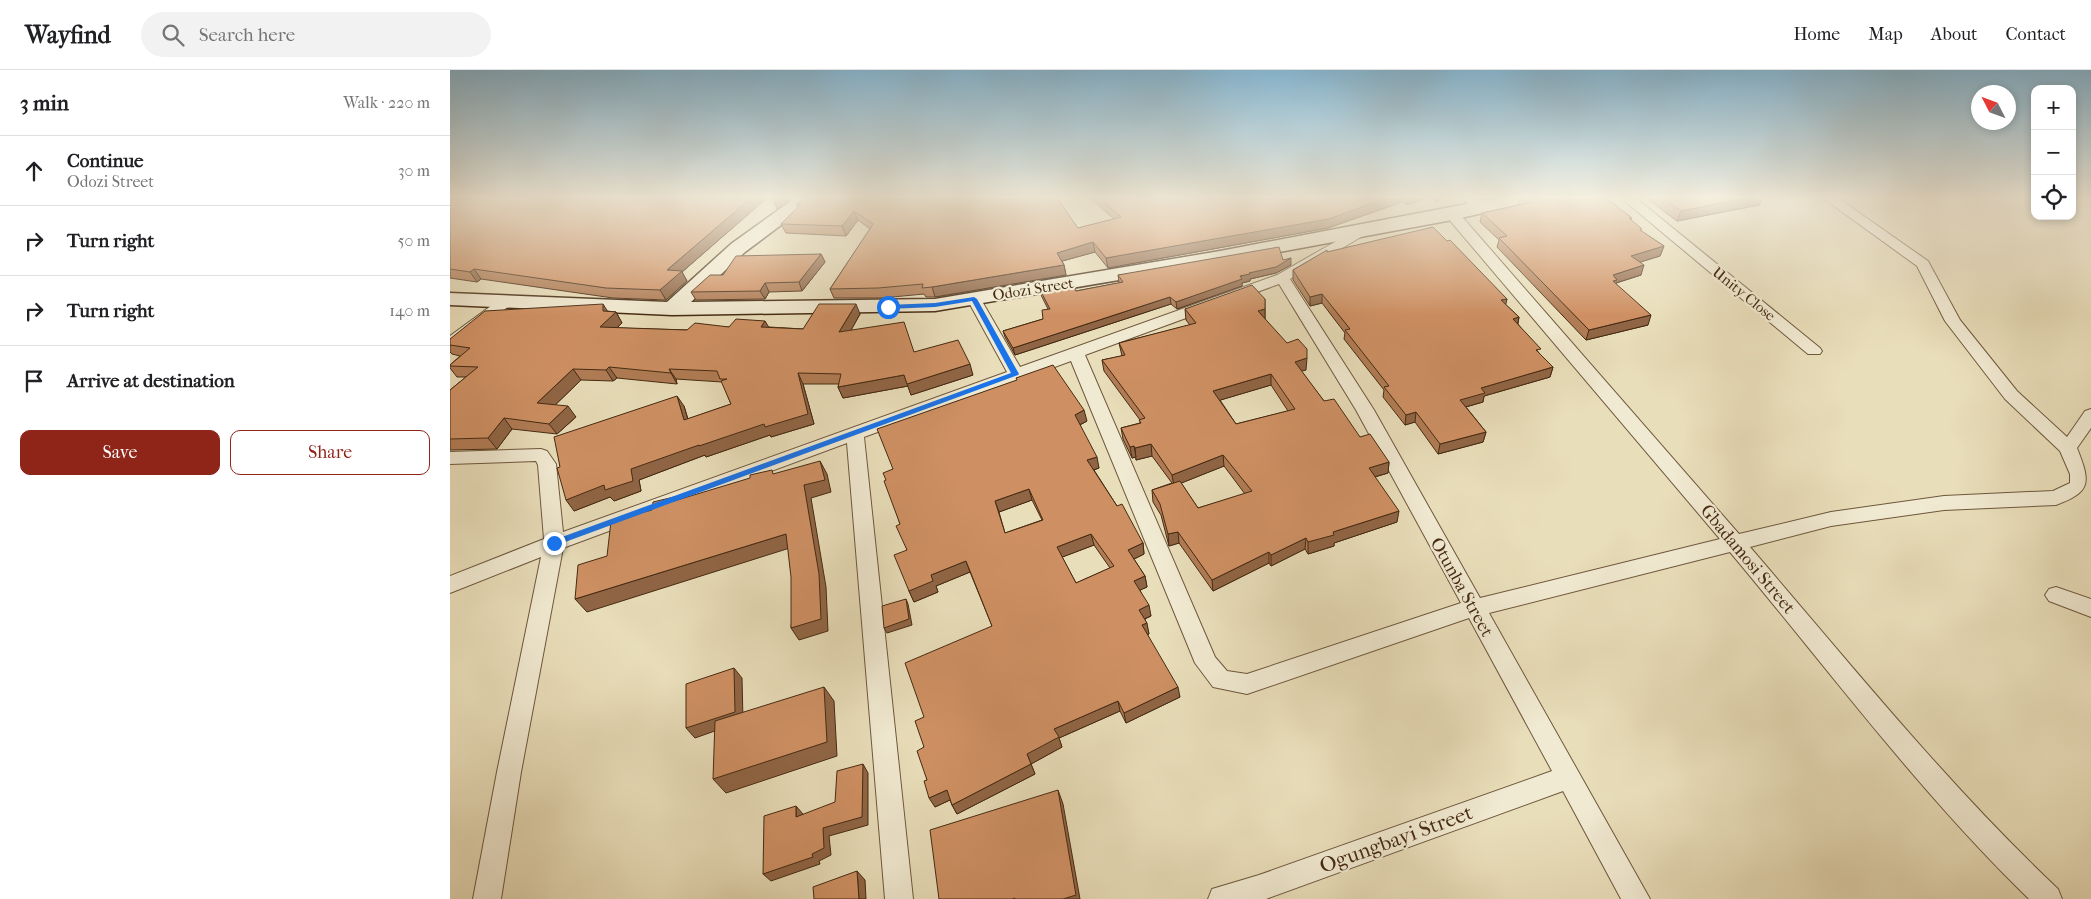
<!DOCTYPE html>
<html lang="en">
<head>
<meta charset="utf-8">
<style>
  body { margin:0; font-family:"IM FELL French Canon",serif; background:#f2f2f2; color:#202124 }
  .controls { position:absolute; right:15px; top:15px; display:grid; overflow:hidden; border-radius:10px; box-shadow:0 2px 8px #0003 }
  .controls button { width:45px; height:45px; display:grid; place-items:center; padding:0; border:0; border-bottom:1px solid #e0e0e0; background:#fff; color:#202124; font:25px sans-serif }
  .compass { position:absolute; left:1521px; top:15px; width:45px; height:45px; border-radius:50%; background:#fff; box-shadow:0 2px 8px #0003; rotate:312deg }
  .stop { position:absolute; width:15px; height:15px; margin:-11px; border:4px solid #1a73e8; border-radius:50%; background:#fff }
  .stop.end { background:#1a73e8; border-color:#fff; box-shadow:0 1px 5px #0008 }
  .list { margin:0; padding:0; list-style:none }
  h2 { display:flex; justify-content:space-between; align-items:center; height:65px; margin:0; padding:0 20px; font-size:21px }
  h2 small { font-size:16px; font-weight:400; color:#757577 }
  .list li { display:grid; grid-template-columns:32px 1fr auto; gap:15px; align-items:center; box-sizing:border-box; height:70px; padding:0 20px; border-top:1px solid #e0e0e0 }
  .list b { display:block; font-size:19px; white-space:nowrap }
  .list p { margin:0; font-size:16px; white-space:nowrap; color:#757577 }
  .list em { font-size:16px; font-style:normal; color:#757577 }
  .actions { display:flex; gap:10px; padding:15px 20px }
  .actions a { flex:1; padding:11px 0; border:1px solid #8f2418; border-radius:10px; text-align:center; font-size:18px; color:#8f2418 }
  .actions .main { background:#8f2418; color:#fff }
  .icon { flex:none; width:28px; height:28px; fill:none; stroke:currentColor; stroke-width:2; stroke-linecap:round; stroke-linejoin:round }
  .map { position:relative; flex:none; width:1641px; height:829px; overflow:hidden }
  header { display:flex; align-items:center; gap:30px; box-sizing:border-box; height:70px; padding:0 25px; background:#fff; border-bottom:1px solid #e0e0e0 }
  header strong { font-size:24px }
  nav { display:flex; gap:28px; margin-inline-start:auto; font-size:18px }
  .search { width:350px; height:45px; background:#f2f2f2; display:flex; align-items:center; gap:12px; box-sizing:border-box; padding:0 18px; border-radius:28px; color:#757577; font-size:19px }
  main { display:flex }
  aside { flex:1; background:#fff }
  .map>svg:first-child { display:block }
  .lines { fill:none; stroke-linecap:round; stroke-linejoin:round }
  .street-casing { stroke:#6e573c; stroke-width:2 }
  .secondary-casing { stroke:#452a12; stroke-width:3 }
  .street { fill:#f1ead2; fill-rule:evenodd }
  .secondary { fill:#f1ead2; fill-rule:evenodd }
  .wall { fill:#b17c55; stroke:#452a12; fill-rule:evenodd }
  .shaded-wall { fill:#906545; stroke:#452a12 }
  .building { fill:#ce9063; stroke:#452a12; fill-rule:evenodd }
  .route { fill:#1a73e8 }
  .labels { text-anchor:middle; stroke-width:4.5; stroke-linejoin:round; paint-order:stroke }
  .far-street-label { font-size:15px; fill:#452a12; stroke:#f1ead2 }
  .street-label { font-size:18px; fill:#452a12; stroke:#f1ead2 }
  .near-street-label { font-size:21px; fill:#452a12; stroke:#f1ead2 }
</style>
</head>
<body>
<header>
<strong>Wayfind</strong>
<div class="search"><svg class="icon" aria-label="search" viewBox="0 0 24 24"><circle cx="10" cy="10" r="6"/><path d="M15 15l6 6"/></svg>Search here</div>
<nav><a>Home</a><a>Map</a><a>About</a><a>Contact</a></nav>
</header>
<main>
<aside>
<h2>3 min<small>Walk · 220 m</small></h2>
<ul class="list">
<li><svg class="icon" aria-label="ahead" viewBox="0 0 24 24"><path d="M12 20V5M6 11l6-6 6 6"/></svg><div><b>Continue</b><p>Odozi Street</p></div><em>30 m</em></li>
<li><svg class="icon" aria-label="right" viewBox="0 0 24 24"><path d="M7 20v-9h11M14 6l5 5-5 5"/></svg><div><b>Turn right</b></div><em>50 m</em></li>
<li><svg class="icon" aria-label="right" viewBox="0 0 24 24"><path d="M7 20v-9h11M14 6l5 5-5 5"/></svg><div><b>Turn right</b></div><em>140 m</em></li>
<li><svg class="icon" aria-label="arrive" viewBox="0 0 24 24"><path d="M6 21V4h12l-3 4 3 4H6"/></svg><div><b>Arrive at destination</b></div></li>
</ul>
<div class="actions"><a class="main">Save</a><a>Share</a></div>
</aside>
<div class="map">
<svg width="1641" height="829" viewBox="0 0 1641 829">
  <rect width="100%" height="100%" fill="#e9deba"/>
  <filter id="stains"><feTurbulence type="fractalNoise" baseFrequency=".004" numOctaves="4"/><feColorMatrix values="0 0 0 0 .2 0 0 0 0 .09 0 0 0 0 .02 0 0 0 .5 -.17"/></filter>
  <radialGradient id="worn" r=".72"><stop offset=".6" stop-color="#630" stop-opacity="0"/><stop offset="1" stop-color="#630" stop-opacity=".3"/></radialGradient>
  <g class="lines">
    <defs>
      <g id="street">
        <path d="M1011 128 1044 131 1051 135C1041 145 1019 137 1011 128Z"/>
        <path d="M1171 128H1186L1370 278 1372 281 1370 284H1358Z"/>
        <path d="M1373 128H1388L1478 191 1510 250 1567 321 1617 367 1635 341 1641 339V358L1627 378C1641 413 1641 422 1606 435L1494 440 1381 456 1300 477C1400 593 1496 713 1608 819L1612 829H1579C1469 722 1378 599 1280 482L1039 543 1200 829H1171L1113 721 816 829H758L762 819 809 805 1102 701 1019 548 797 624 763 617 745 593 621 291 414 367 463 829H435L397 373 113 478 71 702 51 829H23L47 702 91 487 0 523V506L94 469 88 395 86 391 0 394V382L91 379 97 381 106 394 113 462 557 302 517 229 519 226H529L570 297 827 205 911 157 918 161 916 164 840 209 924 340 1030 528 1270 469 997 147 995 144 997 141H1007L1289 464 1381 442 1494 426 1603 421 1620 413V404L1610 381 1555 329 1495 251 1467 196ZM829 214 906 340 1011 533 797 604 777 601 765 587 635 285Z"/>
        <path d="M54 228 59 230 62 233 59 236 6 277 0 279V266L49 230Z"/>
        <path d="M1606 517 1641 529V547L1599 531 1595 525 1599 519Z"/>
      </g>
      <path id="secondary" d="M345 128H367L295 182 241 232 485 229 770 181 1048 128H1084L1081 132 1002 150 770 193 485 241 222 245 0 235V223L217 232 281 174Z"/>
    </defs>
    <use href="#street" class="street-casing"/>
    <use href="#secondary" class="secondary-casing"/>
    <use href="#street" class="street"/>
    <use href="#secondary" class="secondary"/>
  </g>
  <g class="wall">
    <path d="M0 128 216 129 217 128H317L232 202 237 211 216 230 163 228 31 209 27 212 0 208Z"/>
    <path d="M640 128H977L957 135 952 132 878 158 658 198 645 182 612 191 614 195 616 205 485 227H476L474 224 432 228H384L380 219 420 159 408 150 396 166 336 163 331 154 348 137 346 134 451 130 628 158 664 149Z"/>
    <path d="M1070 128H1156L1182 148 1181 150 1191 161 1214 176 1210 186 1189 192 1191 205 1166 213V214L1198 255 1136 270 1047 177 1049 170 1030 152 1032 143 1068 135Z"/>
    <path d="M1196 128H1312L1309 135 1227 151Z"/>
    <path d="M877 182 1057 229 1055 234 1069 247 1068 254 1089 283 1103 297 1100 307 1034 326 1033 332 1016 337 1036 362 1033 372 988 384 965 352 955 355 933 327 934 320 894 269 895 263 872 233 860 236 843 210V200Z"/>
    <path d="M371 184 375 192 352 221 319 222 315 229 246 230 241 222 273 205Z"/>
    <path d="M833 190 841 195 826 203 800 209V211L792 213V216L727 239 721 234 565 285 555 267 553 261 593 249 598 239 591 225 589 218 626 221 669 213 668 205Z"/>
    <path d="M815 229V249L856 300 851 301 874 331 910 367 939 392 938 403 925 407 947 452 884 473V476L858 484 855 479 821 496 819 493 763 521 729 473 719 476 711 445 703 432 702 420 722 413 702 386 686 390V387L682 388 673 369 671 358 690 353V350L654 301 652 290 672 286 669 273 740 255 736 250 735 239ZM821 315 838 341 786 354 770 330ZM774 396 795 424 748 438 731 413Z"/>
    <path d="M157 241 166 242 172 253 167 258 237 260 279 257H319L353 259 410 244 401 260 464 282 523 305 461 325 458 316 393 328 388 317 389 314H353L364 354 321 367 320 365 256 387 255 385 189 410 191 421 164 431 160 427 124 441 234 336 238 349 281 334 272 312 226 309 227 314 167 308 163 311 131 310 105 335 126 347 107 364 62 359 47 379 0 380V320L16 307H7L0 298V295L10 286 2 284 0 282V269Z"/>
    <path d="M637 351 630 355 649 398 644 400 667 436 693 473 694 484 684 489 695 506 697 517 690 520 701 546 695 549 699 564H697L730 627 676 653 670 641 609 668 612 677 581 694 585 704 507 744 502 735 500 730 485 737 477 710 474 677V647L542 556 520 502 486 516 488 522 464 532 459 521 457 480 450 454 436 410 443 399ZM582 430 592 450 555 463 549 442ZM644 475 660 498 626 513 612 487Z"/>
  </g>
  <g class="shaded-wall">
    <path d="M301 128H317L232 202 237 211 216 230 210 220 217 200Z"/>
    <path d="M324 128H342L327 139 323 129Z"/>
    <path d="M936 128H952V132L878 158 658 198 656 188Z"/>
    <path d="M958 128H977L957 135Z"/>
    <path d="M985 128H994L985 132Z"/>
    <path d="M1296 128H1312L1309 135 1227 151 1231 141Z"/>
    <path d="M404 141 408 150 396 166 392 156Z"/>
    <path d="M643 172 645 182 609 192 607 183Z"/>
    <path d="M1214 176 1210 186 1178 196 1181 186Z"/>
    <path d="M371 184 375 192 352 221 349 212Z"/>
    <path d="M841 188V195L826 203 800 209V211L792 213V216L727 239 726 232 799 203Z"/>
    <path d="M614 195 616 205 485 227 482 217Z"/>
    <path d="M1194 195 1191 205 1166 213 1164 220 1163 205Z"/>
    <path d="M24 199 31 209 27 212 20 202Z"/>
    <path d="M315 213 319 222 315 229 310 221Z"/>
    <path d="M872 224V233L860 236V227Z"/>
    <path d="M720 227 721 234 565 285 563 278Z"/>
    <path d="M1057 229 1055 238 1051 230Z"/>
    <path d="M153 234 160 245 166 242 172 253 157 267 150 257Z"/>
    <path d="M406 234 410 244 394 273 389 262Z"/>
    <path d="M815 239V250L808 241Z"/>
    <path d="M1201 245 1198 255 1136 270 1139 260Z"/>
    <path d="M1069 247 1067 257 1063 249Z"/>
    <path d="M315 251 321 261 311 257Z"/>
    <path d="M857 288 856 300 844 303 845 292Z"/>
    <path d="M520 294 523 305 461 325 457 314Z"/>
    <path d="M159 297 167 308 163 311 156 300Z"/>
    <path d="M1103 297 1100 307 1034 326 1033 332 1008 339 1010 330 1031 318Z"/>
    <path d="M123 299 131 310 96 344 87 333Z"/>
    <path d="M219 299 226 309 227 314 221 303Z"/>
    <path d="M348 303 353 314 364 354 321 367 320 365 256 387 255 385 189 410 191 421 164 431 160 427 124 441 116 430Z"/>
    <path d="M821 304V315L764 332 763 321Z"/>
    <path d="M454 305 458 316 393 328 388 317Z"/>
    <path d="M227 326 234 336 241 361 234 350Z"/>
    <path d="M118 336 126 347 107 364 99 354Z"/>
    <path d="M634 340 637 351 627 356 625 345Z"/>
    <path d="M966 342 965 352 955 355 956 345Z"/>
    <path d="M54 348 62 359 47 379 38 368Z"/>
    <path d="M1036 362 1033 372 988 384 990 374Z"/>
    <path d="M701 374 702 386 686 390 685 378Z"/>
    <path d="M684 376 686 387 682 388 680 377Z"/>
    <path d="M773 385 774 396 724 416 722 405Z"/>
    <path d="M647 387 649 398 640 401 637 390Z"/>
    <path d="M370 391 377 404 381 422 361 428 376 517 378 561 349 570 341 558 354 415Z"/>
    <path d="M939 392 938 403 917 409 919 398Z"/>
    <path d="M579 419 582 430 549 442 545 431Z"/>
    <path d="M949 441 947 452 884 473V476L858 484V472L883 462Z"/>
    <path d="M728 462 729 473 719 476 718 464Z"/>
    <path d="M336 464 343 477 137 542 125 529Z"/>
    <path d="M641 464 644 475 610 488 607 477Z"/>
    <path d="M856 468 855 479 821 496V485Z"/>
    <path d="M693 473 694 484 680 491 678 480Z"/>
    <path d="M819 482V493L763 521 762 510Z"/>
    <path d="M516 491 520 502 486 516 488 522 464 532 459 521 481 505Z"/>
    <path d="M695 506 697 517 686 522 684 511Z"/>
    <path d="M456 529 458 534 462 555 437 563 434 558Z"/>
    <path d="M699 535 701 546 691 550 689 540Z"/>
    <path d="M697 553 699 564 694 566 692 555Z"/>
    <path d="M284 598 292 608 293 651 245 668 236 658Z"/>
    <path d="M374 617 384 631 387 686 276 723 263 709Z"/>
    <path d="M728 617 730 627 676 653 674 643Z"/>
    <path d="M668 631 670 641 609 668 612 677 581 694 577 684 604 659Z"/>
    <path d="M413 694 418 703V755L379 766 381 785 369 791 370 794 321 811 313 804 362 784 373 758Z"/>
    <path d="M581 694 585 704 507 744 502 735Z"/>
    <path d="M497 720 502 729 485 737 479 728Z"/>
    <path d="M608 720 613 734 630 829H613Z"/>
    <path d="M346 736 353 744V754L346 747Z"/>
    <path d="M407 801 415 810 416 829H409Z"/>
  </g>
  <g class="building">
    <path d="M0 128H210L216 129 217 128H301L217 200 232 201 210 220 156 218 24 199 20 202 0 199Z"/>
    <path d="M465 128H607L628 158 671 147 649 128H936L879 149 656 188 643 172 607 183 614 195 482 217 472 218 473 214 428 218 380 219 423 154 404 141 392 156 331 154 351 134H346L352 130H451Z"/>
    <path d="M1072 128H1156L1182 148H1179L1192 159 1190 160 1214 176 1181 186 1194 195 1163 205 1167 210 1163 211 1201 245 1139 260 1049 168 1057 166 1032 143 1080 133Z"/>
    <path d="M1213 128H1296L1231 141Z"/>
    <path d="M983 157 997 171 1000 170 1057 229 1051 230 1069 247 1063 249 1091 279 1086 280 1103 297 1031 318 1035 323 1010 330 1036 362 990 374 966 342 956 345 934 317 939 316 895 260 900 259 872 224 860 227 843 200 877 180V182Z"/>
    <path d="M829 177 833 190 841 188 826 197 799 203 800 204 790 206 792 209 726 232 720 227 563 278 553 261 593 249 592 240 600 239 589 218 622 213 626 221 673 212 668 205Z"/>
    <path d="M371 184 349 212 315 213 310 221 241 222 260 205H273L286 186Z"/>
    <path d="M802 215 815 229V239L808 241 837 273 848 269 857 279V288L845 292 874 331 884 329 910 367 920 364 939 392 919 398 949 441 883 462 884 465 858 472 856 468 821 485 819 482 762 510 728 462 718 464 710 434 702 420 730 411 748 438 802 421 773 385 722 405 701 374 685 378 684 376 680 377 671 358 691 353 689 350 695 348 652 290 675 285 669 273 746 253 735 239ZM821 304 845 339 786 354 763 321Z"/>
    <path d="M153 234V241L166 242 150 257 237 260 245 253 279 257 286 249 315 251 311 257 353 259 369 234H406L389 262 454 252 464 282 508 270 520 294 457 314 454 305 388 317 391 304 348 303 358 344 315 357 314 354 249 376V375L181 399 183 411 155 420 154 415 116 430 107 398 110 397 104 367 227 326 234 350 281 334 271 311 277 309H270L267 301 219 299 221 303 159 297 156 300 123 299 87 333 118 336 99 354 54 348 38 368 0 369V320L28 297 0 296V295L20 278 0 275V269L35 241Z"/>
    <path d="M603 295 634 340 625 345 647 387 637 390 667 436 672 434 693 473 678 480 695 506 684 511 699 535 689 540 697 553 692 555 728 617 674 643 668 631 604 659 609 667 577 684 581 694 502 735 497 720 479 728 474 711 477 710 467 681 474 677 465 651 474 647 455 593 542 556 516 491 481 505 483 511 459 521 444 485 457 480 446 456 450 454 434 411 436 410 433 403 443 399 427 359 567 310 566 308ZM579 419 593 450 555 463 545 431ZM641 464 664 496 626 513 607 477Z"/>
    <path d="M370 391 375 410 354 415 369 504 371 549 341 558V507L336 464 125 529 128 495 157 486 161 451 202 440 203 432 224 427V431L300 408V405L322 400 323 404Z"/>
    <path d="M456 529 459 549 434 558 432 536Z"/>
    <path d="M284 598 285 642 236 658V614Z"/>
    <path d="M374 617 377 672 263 709 265 651Z"/>
    <path d="M413 694 412 747 373 758 374 778 362 784 363 787 313 804 314 746 346 736V747L385 732 387 701Z"/>
    <path d="M608 720 626 825 613 829H565V828L562 829H489L480 760Z"/>
    <path d="M407 801 409 829H364L363 817Z"/>
  </g>
  <linearGradient id="sky" x2="0" y2="1"><stop stop-color="#87b7d2"/><stop offset="0.52" stop-color="#f5f0e0"/><stop offset="1" stop-color="#f5f0e0" stop-opacity="0"/></linearGradient>
  <rect width="1641" height="245" fill="url(#sky)"/>
  <path class="route" d="M524 227 527 229 569 304 568 305 107 475H101V471L561 303 522 231 485 237 438 239 435 237 438 235 485 233Z"/>
  <g class="labels">
    <g class="far-street-label">
      <text transform="translate(583 219) rotate(-9)" y="5">Odozi Street</text>
      <text transform="translate(1294 224) rotate(39)" y="5">Unity Close</text>
    </g>
    <g class="street-label">
      <text transform="translate(1298 489) rotate(50)" y="6">Gbadamosi Street</text>
      <text transform="translate(1012 517) rotate(61)" y="6">Otunba Street</text>
    </g>
    <g class="near-street-label">
      <text transform="translate(946 769) rotate(-20)" y="7">Ogungbayi Street</text>
    </g>
  </g>
  <rect width="100%" height="100%" filter="url(#stains)"/>
  <rect width="100%" height="100%" fill="url(#worn)"/>
</svg>
<div class="controls">
<button>+</button>
<button>−</button>
<button><svg class="icon" aria-label="locate" viewBox="0 0 24 24"><circle cx="12" cy="12" r="6"/><path d="M12 2v4M12 18v4M2 12h4M18 12h4"/></svg></button>
</div>
<svg class="compass" viewBox="-18 -18 36 36"><path d="M0-13l5 13h-10z" fill="#e53935"/><path d="M0 13l5-13h-10z" fill="#757577"/></svg>
<div class="stop" style="left:438px;top:237px"></div>
<div class="stop end" style="left:104px;top:473px"></div>
</div>
</main>
</body>
</html>
